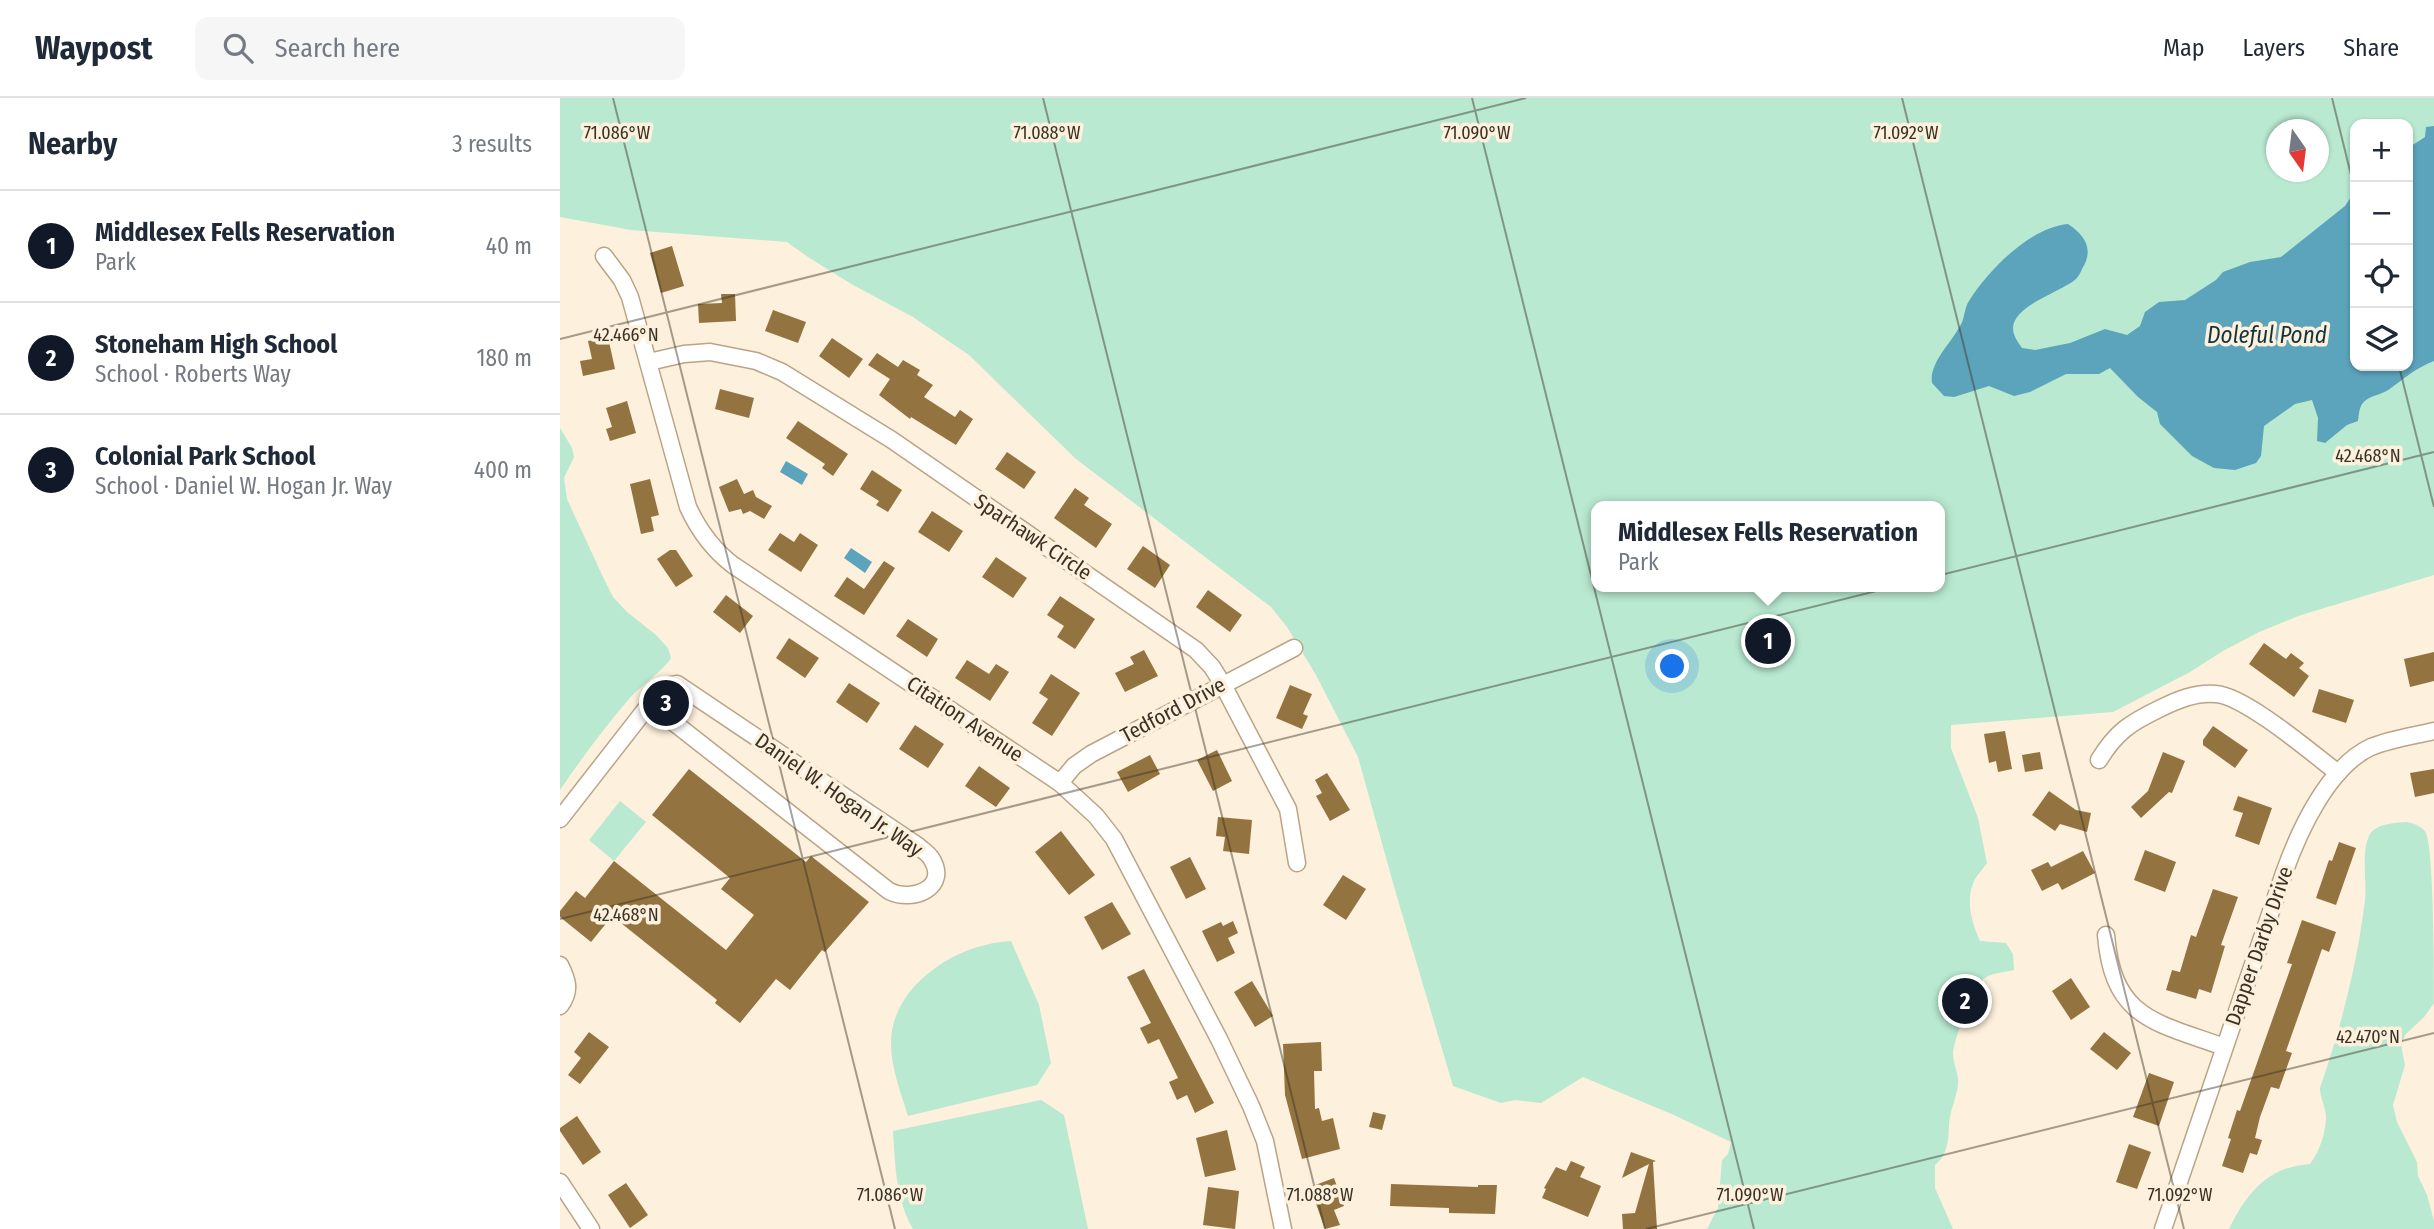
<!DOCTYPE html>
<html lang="en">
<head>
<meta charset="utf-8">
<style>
  body { margin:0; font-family:"Fira Sans Condensed",sans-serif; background:#f6f6f7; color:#1f2937 }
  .controls { position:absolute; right:21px; top:21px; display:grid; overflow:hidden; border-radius:14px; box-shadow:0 2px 5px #0004 }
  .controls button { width:63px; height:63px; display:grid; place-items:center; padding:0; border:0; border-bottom:2px solid #e0e1e3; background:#fff; color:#1f2937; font:35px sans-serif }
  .compass { position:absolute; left:1706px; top:21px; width:63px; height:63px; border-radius:50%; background:#fff; box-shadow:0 2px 5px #0004; rotate:166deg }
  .you { position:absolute; left:1113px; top:569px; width:24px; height:24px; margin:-18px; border:5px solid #fff; border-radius:50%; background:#1a73e8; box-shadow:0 0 0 10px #1a73e833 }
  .badge { display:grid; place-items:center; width:46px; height:46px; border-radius:50%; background:#111827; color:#fff; font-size:23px; font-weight:700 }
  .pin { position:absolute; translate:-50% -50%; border:4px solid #fff; box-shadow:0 2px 7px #0006 }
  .popup { position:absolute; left:1031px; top:403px; width:354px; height:91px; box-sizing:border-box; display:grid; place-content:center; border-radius:14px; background:#fff; filter:drop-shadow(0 2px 5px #0005); font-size:23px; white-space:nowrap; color:#747a83 }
  .popup b { font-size:26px; color:#1f2937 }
  .popup::after { content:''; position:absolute; left:50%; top:100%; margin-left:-14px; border:14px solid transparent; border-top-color:#fff }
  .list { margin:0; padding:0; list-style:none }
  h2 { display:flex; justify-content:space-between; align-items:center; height:91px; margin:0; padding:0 28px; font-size:30px }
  h2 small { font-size:23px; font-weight:400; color:#747a83 }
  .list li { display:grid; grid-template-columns:46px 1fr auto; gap:21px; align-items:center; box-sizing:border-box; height:112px; padding:0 28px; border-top:2px solid #e0e1e3 }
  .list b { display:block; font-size:26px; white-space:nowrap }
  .list p { margin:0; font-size:23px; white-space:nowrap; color:#747a83 }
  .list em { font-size:23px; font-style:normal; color:#747a83 }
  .icon { flex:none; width:38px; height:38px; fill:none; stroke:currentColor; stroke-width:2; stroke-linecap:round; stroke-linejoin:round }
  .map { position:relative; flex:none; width:1874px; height:1131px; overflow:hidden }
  header { display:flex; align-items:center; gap:42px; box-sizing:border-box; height:98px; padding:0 35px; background:#fff; border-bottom:2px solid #e0e1e3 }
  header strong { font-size:33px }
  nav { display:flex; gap:38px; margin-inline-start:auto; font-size:24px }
  .search { width:490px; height:63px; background:#f6f6f7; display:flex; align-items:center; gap:18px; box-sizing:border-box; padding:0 24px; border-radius:14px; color:#747a83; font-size:26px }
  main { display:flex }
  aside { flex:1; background:#fff }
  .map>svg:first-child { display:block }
  .green { fill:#b9e9d1; fill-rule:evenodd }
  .water { fill:#5ca4bb }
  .building { fill:#937440 }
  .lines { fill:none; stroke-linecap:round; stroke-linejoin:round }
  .street-casing { stroke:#b9a586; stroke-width:19 }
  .street { stroke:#fff; stroke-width:16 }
  .ticks { fill:none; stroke:#393124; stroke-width:2; stroke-opacity:0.45 }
  .labels { text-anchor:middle; stroke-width:7; stroke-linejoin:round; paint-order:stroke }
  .street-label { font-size:21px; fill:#393124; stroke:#fdf0dc }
  .water-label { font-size:23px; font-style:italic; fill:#11343f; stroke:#fdf0dc }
  .ticks-label { font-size:18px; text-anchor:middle; fill:#393124; stroke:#fdf0dc; stroke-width:7; stroke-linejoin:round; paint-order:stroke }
</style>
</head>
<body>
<header>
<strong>Waypost</strong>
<div class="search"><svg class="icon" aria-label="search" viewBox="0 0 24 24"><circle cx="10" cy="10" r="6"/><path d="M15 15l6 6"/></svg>Search here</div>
<nav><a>Map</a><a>Layers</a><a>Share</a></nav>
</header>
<main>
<aside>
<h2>Nearby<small>3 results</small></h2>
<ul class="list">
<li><span class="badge">1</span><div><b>Middlesex Fells Reservation</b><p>Park</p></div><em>40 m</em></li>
<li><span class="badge">2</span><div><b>Stoneham High School</b><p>School · Roberts Way</p></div><em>180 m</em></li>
<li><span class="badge">3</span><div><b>Colonial Park School</b><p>School · Daniel W. Hogan Jr. Way</p></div><em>400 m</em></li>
</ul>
</aside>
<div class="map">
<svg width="1874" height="1131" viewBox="0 0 1874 1131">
  <rect width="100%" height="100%" fill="#fdf0dc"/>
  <g class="green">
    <path d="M0 0H1874V477L1741 517 1699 534 1663 553 1630 574 1553 614 1391 627V650L1418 720 1427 765C1423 771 1417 777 1414 783 1405 803 1412 825 1420 843L1446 845 1453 856 1454 872C1444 874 1431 875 1423 881 1413 889 1394 941 1393 955 1393 966 1399 976 1398 986 1397 1000 1389 1014 1389 1028 1388 1044 1388 1056 1375 1067V1090L1393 1131H1147L1158 1110 1162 1062 1168 1056 1171 1044 1114 1017 1023 979 981 1005 955 1002 941 1005 893 988 835 792 798 659 756 577 727 529 711 509 516 361 409 257 353 219 293 187 248 159 227 144 71 132 0 119ZM1795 26H1848V268H1795ZM1716 32H1758V74H1716ZM1036 408H1380V489H1036Z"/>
    <path d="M0 330 12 350 14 359 4 380 7 401 43 479 53 499 67 514 96 537 108 550 111 560C105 571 79 589 69 601 44 630 21 661 0 692Z"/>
    <path d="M60 703 86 724 54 763 29 742Z"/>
    <path d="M1848 724C1854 726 1862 728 1866 735 1874 755 1874 874 1874 905L1865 918 1845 937 1841 947 1845 967 1833 1007 1837 1024 1857 1064 1858 1078 1867 1097 1874 1123V1131H1669C1687 1095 1707 1069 1750 1066 1760 1053 1766 1034 1766 1018 1765 1008 1760 999 1760 990 1781 929 1797 867 1805 802 1807 782 1801 756 1809 738 1815 725 1835 725 1848 724Z"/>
    <path d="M451 843 479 907 491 965 477 987 348 1018C341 995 331 970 331 945 331 887 398 845 451 843Z"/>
    <path d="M481 1002 504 1017 528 1131H353C336 1102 335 1066 333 1033Z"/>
  </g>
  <g class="water">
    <path d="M1874 28V263C1856 270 1846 279 1831 290 1824 296 1813 297 1806 302 1799 307 1799 315 1798 323L1787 327 1765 345 1757 343 1758 320 1752 302 1735 306 1704 328 1701 358 1696 365 1675 372 1654 370 1632 358 1600 326 1597 314 1578 299 1550 270 1539 276H1506L1470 294 1454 298 1429 288 1394 299 1384 298 1372 285C1369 265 1391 245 1400 228 1405 221 1404 210 1409 203 1428 172 1471 129 1508 126 1526 138 1534 152 1522 171 1521 174 1518 179 1516 181 1501 194 1454 207 1453 230 1453 238 1458 244 1462 250L1475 252 1510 245 1545 231 1567 237 1580 228 1585 214 1599 204 1625 202 1656 182 1663 174 1690 164 1721 159 1785 108 1795 93V268H1848V50L1865 39 1866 29Z"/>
    <path d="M226 363 248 376 242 387 220 374Z"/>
    <path d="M291 450 312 464 305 475 284 460Z"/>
  </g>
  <g class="building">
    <path d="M112 148 124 188 101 195 90 155Z"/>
    <path d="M161 196H175L176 223 139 225 138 206 162 205Z"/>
    <path d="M213 212 246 224 238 245 205 233Z"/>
    <path d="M48 239 55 271 23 278 20 263 32 261 28 243Z"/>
    <path d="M272 240 303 261 289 280 259 258Z"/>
    <path d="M317 255 338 269 343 262 360 272 357 277 373 287 364 299 395 319 400 312 413 321 396 347 351 319 350 321 319 297 330 281 308 267Z"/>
    <path d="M160 291 194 300 189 320 155 311Z"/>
    <path d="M67 303 76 335 50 343 46 331 52 329 46 310Z"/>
    <path d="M238 323 288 356 273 378 262 370 265 366 226 340Z"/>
    <path d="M447 354 476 374 464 391 435 371Z"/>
    <path d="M312 372 342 392 328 414 316 407 319 403 300 391Z"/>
    <path d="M90 381 99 417 91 419 94 433 81 436 70 386Z"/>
    <path d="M177 381 184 396 193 392 196 399 212 408 204 421 190 413 183 416 181 411 169 414 159 389Z"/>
    <path d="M515 390 529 400 524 407 552 426 536 450 494 420Z"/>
    <path d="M372 413 403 433 389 454 358 434Z"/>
    <path d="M220 435 234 444 240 435 258 447 241 474 208 452Z"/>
    <path d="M583 448 610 467 595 490 567 471Z"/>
    <path d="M110 452H116L133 478 116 489 97 461Z"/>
    <path d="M436 459 467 480 453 500 422 479Z"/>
    <path d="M324 463 335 470 304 517 274 498 287 479 304 491Z"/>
    <path d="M648 492 682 517 670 534 636 509Z"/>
    <path d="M166 497 193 518 180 535 153 514Z"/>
    <path d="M500 498 535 521 515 551 497 539 504 528 487 517Z"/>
    <path d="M348 521 378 541 367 559 336 538Z"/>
    <path d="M229 540 259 560 245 580 216 560Z"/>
    <path d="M1704 545 1726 561 1731 555 1744 565 1739 570 1749 578 1734 599 1689 566Z"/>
    <path d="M584 552 598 578 565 594 555 575 574 566 570 559Z"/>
    <path d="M1874 554V583L1850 589 1844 561Z"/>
    <path d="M407 562 429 576 436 566 449 574 430 603 395 580Z"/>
    <path d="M491 576 520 595 492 638 472 625 488 601 479 595Z"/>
    <path d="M289 585 320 605 307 625 276 604Z"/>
    <path d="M730 587 752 596 743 616 748 618 742 631 716 620Z"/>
    <path d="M1759 591 1794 602 1786 625 1752 614Z"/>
    <path d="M355 627 384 646 368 670 339 651Z"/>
    <path d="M1653 628 1688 652 1675 670 1643 647V642Z"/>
    <path d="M1445 633 1452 671 1438 674 1436 663 1429 665 1424 636Z"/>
    <path d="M657 652 672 683 653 693 637 662Z"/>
    <path d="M1480 654 1483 671 1465 674 1462 657Z"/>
    <path d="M1603 654 1625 663 1612 695 1609 694 1581 720 1571 709 1588 693Z"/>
    <path d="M590 657 600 676 568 694 557 674Z"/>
    <path d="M419 668 450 690 436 709 405 688Z"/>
    <path d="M129 671 246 764 251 758 309 804 265 854 262 852 230 892 216 881 180 925 155 905 157 902 56 821 53 825 49 822 31 844 0 819V813L16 793 25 800 54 763 166 852 194 817 161 791 170 780 92 717Z"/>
    <path d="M1874 671V695L1855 699 1850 675Z"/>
    <path d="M767 675 790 712 770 723 756 698 762 695 755 682Z"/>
    <path d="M1489 693 1516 712 1531 715 1527 734 1500 726 1495 733 1472 717Z"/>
    <path d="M1678 698 1712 710 1699 747 1675 738 1683 715 1673 712Z"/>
    <path d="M658 719 692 722 689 756 663 753 665 739 656 738Z"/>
    <path d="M501 733 535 777 509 797 475 754Z"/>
    <path d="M1779 744 1796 750 1776 807 1756 800 1769 762 1772 763Z"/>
    <path d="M1585 752 1616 764 1605 794 1574 782Z"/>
    <path d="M1523 753 1535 775 1502 792 1498 785 1482 793 1471 772 1488 764 1491 769Z"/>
    <path d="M630 759 646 791 626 801 610 769Z"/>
    <path d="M783 777 806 791 786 822 763 807Z"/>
    <path d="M1653 791 1678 799 1661 847 1665 848 1651 895 1639 891 1636 901 1606 892 1612 872 1620 874 1631 837 1636 839Z"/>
    <path d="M552 804 571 836 542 852 524 819Z"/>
    <path d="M1742 822 1776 834 1769 854 1762 851 1726 953 1732 955 1719 991 1711 989 1700 1019 1695 1040 1702 1042 1697 1057 1690 1055 1683 1075 1662 1068 1671 1041 1668 1040 1677 1012 1680 1013 1732 866 1727 865Z"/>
    <path d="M673 823 678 835 668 840 675 855 657 864 642 833 661 824 663 828Z"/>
    <path d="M584 871 654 1005 635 1015 627 997 617 1002 609 984 618 980 599 941 588 946 580 930 591 925 567 879Z"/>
    <path d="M1511 880 1530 909 1511 922 1492 893Z"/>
    <path d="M692 883 713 918 695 929 674 894Z"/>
    <path d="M29 934 49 949 20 986 8 977 21 960 14 954Z"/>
    <path d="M1544 934 1571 955 1557 972 1530 951Z"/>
    <path d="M761 944 762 973H754L755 1011 759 1010 762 1023 773 1020 780 1051 742 1061 725 997 723 946Z"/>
    <path d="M1589 975 1614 984 1599 1028 1573 1019Z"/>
    <path d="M813 1014 826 1017 822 1032 809 1029Z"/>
    <path d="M17 1018 41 1054 23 1067 0 1033V1030Z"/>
    <path d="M667 1032 676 1072 645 1079 636 1040Z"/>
    <path d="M1569 1046 1591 1054 1577 1091 1556 1084Z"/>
    <path d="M1071 1054 1096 1063 1093 1064 1097 1131H1063L1062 1116 1075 1115 1089 1066 1062 1080Z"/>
    <path d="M1011 1063 1025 1069 1020 1079 1041 1088 1028 1119 982 1100 986 1091 984 1090 996 1069 1006 1073Z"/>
    <path d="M774 1080 784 1108 774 1112 780 1127 765 1131 750 1089Z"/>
    <path d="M66 1085 88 1117 70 1130 48 1097Z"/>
    <path d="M831 1086 918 1089V1087H937L935 1116 889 1115V1110L830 1108Z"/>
    <path d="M648 1089 679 1093 675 1131 643 1127Z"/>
  </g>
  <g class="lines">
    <defs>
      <g id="street">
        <path d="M44 158 62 182 70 199 128 409C139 433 152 451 173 467L500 685 536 718 554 741 659 941 691 1008 705 1043 723 1131"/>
        <path d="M89 264 124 256 150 254 196 263 222 274 332 342 636 552 652 569 662 585 728 711 737 765"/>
        <path d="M1539 662C1556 634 1570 625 1599 611 1617 602 1636 594 1656 596 1685 598 1752 655 1778 675"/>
        <path d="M500 685 514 668 531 656 734 550"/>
        <path d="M0 721 99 594 105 588 117 586 358 748C362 752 368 755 371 760 390 789 353 805 329 793L99 613 91 612 81 617"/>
        <path d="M1546 837C1553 921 1595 924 1664 949"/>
        <path d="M0 867C8 883 11 893 0 908"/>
        <path d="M0 1084 31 1131"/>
        <path d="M1603 1131 1724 775C1739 733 1768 669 1811 649 1831 641 1853 638 1874 633"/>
      </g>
    </defs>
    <use href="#street" class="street-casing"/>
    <use href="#street" class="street"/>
  </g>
  <path class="ticks" d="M53 0 335 1131M483 0 765 1131M912 0 1194 1131M1342 0 1624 1131M1772 0 1795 93M0 241 966 0M1839 268 1874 409M0 821 1874 354M1086 1131 1874 935"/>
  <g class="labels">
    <g class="street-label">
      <text transform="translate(473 439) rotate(34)" y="7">Sparhawk Circle</text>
      <text transform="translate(613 612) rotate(-28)" y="7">Tedford Drive</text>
      <text transform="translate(405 621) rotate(34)" y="7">Citation Avenue</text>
      <text transform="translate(279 697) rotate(35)" y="7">Daniel W. Hogan Jr. Way</text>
      <text transform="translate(1699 848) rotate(-71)" y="7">Dapper Darby Drive</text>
    </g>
    <g class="water-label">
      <text x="1707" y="245">Doleful Pond</text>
    </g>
  </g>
  <g class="ticks-label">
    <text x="57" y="41">71.086°W</text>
    <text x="487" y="41">71.088°W</text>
    <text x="917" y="41">71.090°W</text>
    <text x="1346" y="41">71.092°W</text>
    <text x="66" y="243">42.466°N</text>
    <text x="1808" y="364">42.468°N</text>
    <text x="66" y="823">42.468°N</text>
    <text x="1808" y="945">42.470°N</text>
    <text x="330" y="1103">71.086°W</text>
    <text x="760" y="1103">71.088°W</text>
    <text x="1190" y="1103">71.090°W</text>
    <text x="1620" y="1103">71.092°W</text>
  </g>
</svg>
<div class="controls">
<button>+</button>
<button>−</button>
<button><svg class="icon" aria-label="locate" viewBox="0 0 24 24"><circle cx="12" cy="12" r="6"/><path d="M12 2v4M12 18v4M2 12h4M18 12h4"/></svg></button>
<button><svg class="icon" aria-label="layers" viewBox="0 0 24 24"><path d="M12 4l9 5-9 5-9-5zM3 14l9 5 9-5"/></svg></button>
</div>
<svg class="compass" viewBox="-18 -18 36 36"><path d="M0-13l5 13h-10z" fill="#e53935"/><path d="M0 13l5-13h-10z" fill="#747a83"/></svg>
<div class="you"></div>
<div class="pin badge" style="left:1208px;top:543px">1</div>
<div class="popup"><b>Middlesex Fells Reservation</b>Park</div>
<div class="pin badge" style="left:1405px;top:903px">2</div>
<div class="pin badge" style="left:106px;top:605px">3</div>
</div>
</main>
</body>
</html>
